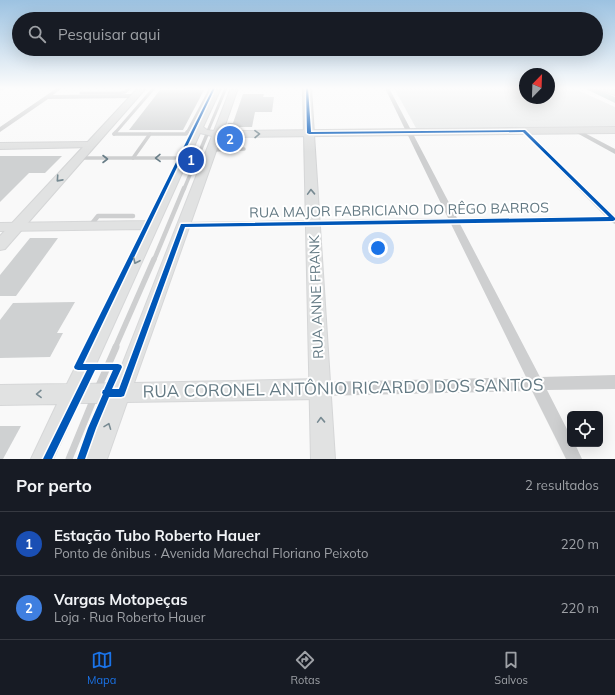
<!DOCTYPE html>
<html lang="pt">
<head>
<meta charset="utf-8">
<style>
  body { margin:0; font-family:Mulish,sans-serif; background:#242831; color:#f1f3f6 }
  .controls { position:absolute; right:12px; bottom:12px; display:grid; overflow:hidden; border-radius:6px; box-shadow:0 4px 16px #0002 }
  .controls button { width:36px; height:36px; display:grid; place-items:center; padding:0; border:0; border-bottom:1px solid #363941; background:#171b24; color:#f1f3f6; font:20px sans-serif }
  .compass { position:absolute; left:519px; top:68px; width:36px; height:36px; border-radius:50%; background:#171b24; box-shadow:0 4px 16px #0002; rotate:23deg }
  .you { position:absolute; left:378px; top:248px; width:14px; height:14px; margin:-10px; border:3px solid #fff; border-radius:50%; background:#1a73e8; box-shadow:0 0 0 6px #1a73e833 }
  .badge { display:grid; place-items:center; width:26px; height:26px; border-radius:50%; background:#1a73e8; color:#fff; font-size:13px; font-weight:700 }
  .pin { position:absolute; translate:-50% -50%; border:2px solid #fff; box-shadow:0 1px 4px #0006 }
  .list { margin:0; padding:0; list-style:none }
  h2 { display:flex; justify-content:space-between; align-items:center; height:52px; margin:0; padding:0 16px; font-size:17px }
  h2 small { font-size:13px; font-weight:400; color:#9ea1a6 }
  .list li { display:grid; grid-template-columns:26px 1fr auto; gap:12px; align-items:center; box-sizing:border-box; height:64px; padding:0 16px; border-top:1px solid #363941 }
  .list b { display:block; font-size:15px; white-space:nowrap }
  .list p { margin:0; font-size:13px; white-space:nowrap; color:#9ea1a6 }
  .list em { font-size:13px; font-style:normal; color:#9ea1a6 }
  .icon { flex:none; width:22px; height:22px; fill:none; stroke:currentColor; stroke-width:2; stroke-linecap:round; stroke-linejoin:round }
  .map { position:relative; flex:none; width:615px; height:459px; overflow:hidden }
  .search { position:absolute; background:#171b24; box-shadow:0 4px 16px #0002; left:12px; right:12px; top:12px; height:44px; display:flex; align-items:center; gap:10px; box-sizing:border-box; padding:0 14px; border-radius:22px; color:#9ea1a6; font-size:15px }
  .sheet { height:180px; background:#171b24 }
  nav { display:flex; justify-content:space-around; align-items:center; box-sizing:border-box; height:56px; border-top:1px solid #363941; background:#171b24; font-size:11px; color:#9ea1a6 }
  nav a { display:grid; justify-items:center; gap:2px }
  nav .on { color:#1a73e8 }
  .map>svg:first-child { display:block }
  .built { fill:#e8eaea }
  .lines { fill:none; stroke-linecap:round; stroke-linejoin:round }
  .river { fill:#cbd7d7; fill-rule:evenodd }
  .building { fill:#cfd1d2 }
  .secondary-casing { stroke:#d6d7d8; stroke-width:2 }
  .primary-casing { stroke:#d5d6d7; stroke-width:2 }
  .lane-far4 { stroke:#cecfd0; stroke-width:3 }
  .lane-far3 { stroke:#cecfd0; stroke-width:3.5 }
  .lane-far2 { stroke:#cecfd0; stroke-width:4.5 }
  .lane-far1 { stroke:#cecfd0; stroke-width:5.5 }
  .lane { stroke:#cecfd0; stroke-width:7 }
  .street { fill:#cecfd0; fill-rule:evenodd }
  .secondary { fill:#e1e2e2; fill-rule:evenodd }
  .primary { fill:#e1e2e2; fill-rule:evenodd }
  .cycleway-casing { stroke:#fff; stroke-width:3 }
  .cycleway { fill:#0057b8; fill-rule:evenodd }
  .oneway { stroke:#778a92 }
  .oneway2 { stroke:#697e88 }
  .labels { text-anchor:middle; stroke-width:4; stroke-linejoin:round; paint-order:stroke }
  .street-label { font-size:14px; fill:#647a84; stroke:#fff }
  .near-street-label { font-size:17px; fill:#647a84; stroke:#fff }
</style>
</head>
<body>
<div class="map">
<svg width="615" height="459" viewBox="0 0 615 459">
  <rect width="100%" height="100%" fill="#f9f9f9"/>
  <path class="built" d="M394 88H525V98H549V88H573L615 107V126L416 128Z"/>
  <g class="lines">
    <path class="river" d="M584 88H594L615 97V103Z"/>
  </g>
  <g class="building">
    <path d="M160 90H204L183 130H129Z"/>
    <path d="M243 94H264L263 97H274L272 112H255L252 127H240L239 129H226L228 123H233Z"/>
    <path d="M0 156H62L45 173H29L0 202Z"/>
    <path d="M30 238H58L16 296H0V275Z"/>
    <path d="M75 302 57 333H63L50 357 0 358V320L13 303Z"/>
    <path d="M0 426H21L3 459H0Z"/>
  </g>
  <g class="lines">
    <defs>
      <g id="secondary">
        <path d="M213 88H221L203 127 207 130 214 131 231 88H238L223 131 615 127V133L221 137 134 383 320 379 327 382 330 389 327 396 320 399 127 402 107 459H85L107 403H79L53 459H31L57 404 0 405V385L67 384 144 229 0 231V223L148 221ZM200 133 212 136 115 383 87 384Z"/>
        <path d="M600 88H608L615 90V95L600 90Z"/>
        <path d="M90 142 95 145 93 147 0 149V143Z"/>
      </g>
      <g id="primary">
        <path d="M138 88H146L5 249 0 250V236Z"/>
        <path d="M303 88H311L335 459H311Z"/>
      </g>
    </defs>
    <use href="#secondary" class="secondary-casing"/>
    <use href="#primary" class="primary-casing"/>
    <g class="lane-far4">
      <path d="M0 89 3 88"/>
      <path d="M81 93H120L125 92 130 88"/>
      <path d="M115 133 154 88"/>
      <path d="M187 133 211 88"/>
      <path d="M207 133 226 88"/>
    </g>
    <g class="lane-far3">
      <path d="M114 134H186L187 132"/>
      <path d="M114 134 116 132"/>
      <path d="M212 150 244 149"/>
      <path d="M78 158H184"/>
      <path d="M133 158 150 134"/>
      <path d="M184 189 208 132"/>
    </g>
    <g class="lane-far2">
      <path d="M90 226 98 216H133"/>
      <path d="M154 260 184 188"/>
    </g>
    <path class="lane-far1" d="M115 348 154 259"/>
    <g class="lane">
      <path d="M98 388 116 347"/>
      <path d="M69 459 94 398"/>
    </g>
    <g class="street">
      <path d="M57 88H62L53 95 134 94 137 96 134 98 48 99 0 132V127Z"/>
      <path d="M385 88H389L457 218 605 216 522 132 521 131 524 129 615 216V224L611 222 460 224 540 377 615 375V389L547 390 570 435V444H575L582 459H566L532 391 320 396 315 394 313 389 315 384 320 382 526 377 451 224 183 228 179 225 183 222 448 218Z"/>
      <path d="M577 129 615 149V154L575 132 574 131Z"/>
    </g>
    <use href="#secondary" class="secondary"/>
    <use href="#primary" class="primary"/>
    <defs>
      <path id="cycleway" d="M213 88H215L83 364H118L121 365 122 367 112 389H119L181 224 609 217 523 132 309 134 307 133 306 88H308L311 132 525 130 615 218V220L613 221 185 227 124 396 121 397H109L96 428 85 459H77L88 428 103 394 102 393 103 390H104L113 370H95L52 459H43L87 370H78L75 369 74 367 75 365Z"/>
    </defs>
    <use href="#cycleway" class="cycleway-casing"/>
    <use href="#cycleway" class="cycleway"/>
  </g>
  <defs><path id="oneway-chevron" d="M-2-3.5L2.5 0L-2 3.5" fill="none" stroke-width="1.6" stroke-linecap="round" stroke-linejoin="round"/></defs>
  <g class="oneway">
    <use href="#oneway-chevron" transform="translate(257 134) rotate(-1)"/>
    <use href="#oneway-chevron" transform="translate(59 179) rotate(132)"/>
    <use href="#oneway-chevron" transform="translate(311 192) rotate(-92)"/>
    <use href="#oneway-chevron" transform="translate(136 261) rotate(115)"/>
    <use href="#oneway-chevron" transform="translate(39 394) rotate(179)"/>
    <use href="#oneway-chevron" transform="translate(321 420) rotate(-92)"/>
    <use href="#oneway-chevron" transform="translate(108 426) rotate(-69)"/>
  </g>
  <g class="oneway2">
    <use href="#oneway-chevron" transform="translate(158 158) rotate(179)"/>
    <use href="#oneway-chevron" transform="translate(105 159)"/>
  </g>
  <linearGradient id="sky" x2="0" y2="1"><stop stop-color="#9cc2e1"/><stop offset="0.58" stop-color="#fcfcfc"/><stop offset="1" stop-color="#fcfcfc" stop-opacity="0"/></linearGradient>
  <rect width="615" height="152" fill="url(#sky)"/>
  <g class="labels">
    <g class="street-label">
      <text transform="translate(399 210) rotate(-1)" y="5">RUA MAJOR FABRICIANO DO RÊGO BARROS</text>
      <text transform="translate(316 297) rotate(-92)" y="5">RUA ANNE FRANK</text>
    </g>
    <g class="near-street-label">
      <text transform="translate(343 388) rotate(-1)" y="6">RUA CORONEL ANTÔNIO RICARDO DOS SANTOS</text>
    </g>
  </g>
</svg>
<div class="controls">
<button><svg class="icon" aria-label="locate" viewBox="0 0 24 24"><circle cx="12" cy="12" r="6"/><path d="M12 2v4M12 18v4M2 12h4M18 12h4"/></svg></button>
</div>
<svg class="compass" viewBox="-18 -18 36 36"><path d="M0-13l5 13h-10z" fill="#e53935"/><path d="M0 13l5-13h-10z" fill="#9ea1a6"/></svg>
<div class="you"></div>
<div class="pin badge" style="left:191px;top:160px;background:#1a4fb4">1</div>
<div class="pin badge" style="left:230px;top:139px;background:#3f7fe0">2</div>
<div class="search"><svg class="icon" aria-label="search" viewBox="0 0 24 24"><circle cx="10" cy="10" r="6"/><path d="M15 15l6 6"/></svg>Pesquisar aqui</div>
</div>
<section class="sheet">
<h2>Por perto<small>2 resultados</small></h2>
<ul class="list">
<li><span class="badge" style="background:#1a4fb4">1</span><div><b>Estação Tubo Roberto Hauer</b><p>Ponto de ônibus · Avenida Marechal Floriano Peixoto</p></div><em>220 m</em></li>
<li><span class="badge" style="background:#3f7fe0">2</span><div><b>Vargas Motopeças</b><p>Loja · Rua Roberto Hauer</p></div><em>220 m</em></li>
</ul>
</section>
<nav>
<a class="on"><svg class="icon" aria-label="map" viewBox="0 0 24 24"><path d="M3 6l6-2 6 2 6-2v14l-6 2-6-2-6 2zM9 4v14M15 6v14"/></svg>Mapa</a>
<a><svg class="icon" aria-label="directions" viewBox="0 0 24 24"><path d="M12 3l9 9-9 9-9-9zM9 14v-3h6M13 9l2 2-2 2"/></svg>Rotas</a>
<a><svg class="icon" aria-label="saved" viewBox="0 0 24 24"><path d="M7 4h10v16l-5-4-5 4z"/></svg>Salvos</a>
</nav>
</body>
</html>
